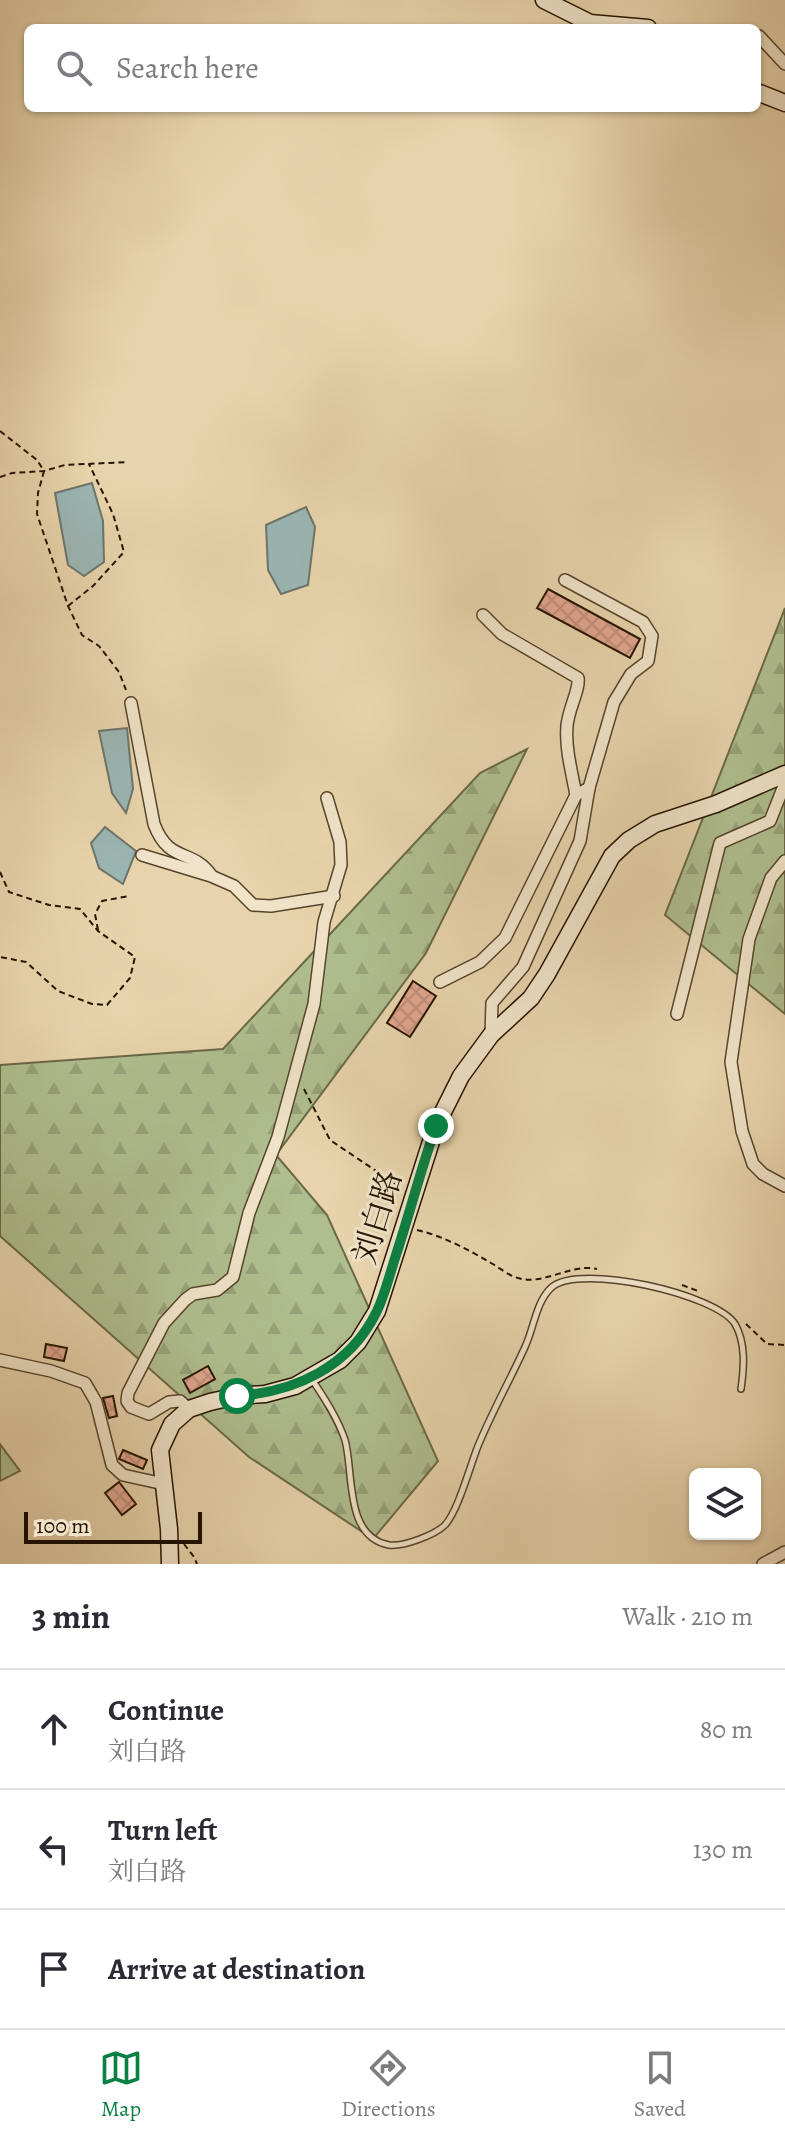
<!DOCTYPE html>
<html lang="en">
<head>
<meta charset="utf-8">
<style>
  body { margin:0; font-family:Alegreya,"Noto Serif SC",serif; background:#f7f7f7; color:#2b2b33 }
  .controls { position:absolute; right:24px; bottom:24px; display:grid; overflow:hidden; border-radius:12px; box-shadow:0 2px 6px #0004 }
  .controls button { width:72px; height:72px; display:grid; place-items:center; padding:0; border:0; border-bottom:2px solid #e1e1e2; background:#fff; color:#2b2b33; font:40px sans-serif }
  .scale { position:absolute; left:24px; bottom:20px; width:178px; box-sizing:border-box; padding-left:8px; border:4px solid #261400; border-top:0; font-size:22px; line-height:28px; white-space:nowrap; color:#261400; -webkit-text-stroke:6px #f0e3c9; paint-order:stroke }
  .stop { position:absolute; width:24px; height:24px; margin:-18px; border:6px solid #0b8043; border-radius:50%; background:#fff }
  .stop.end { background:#0b8043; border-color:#fff; box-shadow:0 2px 8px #0008 }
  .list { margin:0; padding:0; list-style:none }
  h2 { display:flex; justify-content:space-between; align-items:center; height:104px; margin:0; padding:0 32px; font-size:34px }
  h2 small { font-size:26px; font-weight:400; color:#7c7c81 }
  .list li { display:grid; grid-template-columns:52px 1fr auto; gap:24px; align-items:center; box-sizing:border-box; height:120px; padding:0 32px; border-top:2px solid #e1e1e2 }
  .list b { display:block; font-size:30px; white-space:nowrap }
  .list p { margin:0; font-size:26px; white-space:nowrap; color:#7c7c81 }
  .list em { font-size:26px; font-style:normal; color:#7c7c81 }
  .icon { flex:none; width:44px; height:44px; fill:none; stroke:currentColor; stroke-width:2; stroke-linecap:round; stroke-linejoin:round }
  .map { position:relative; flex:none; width:785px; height:1564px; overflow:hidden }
  .search { position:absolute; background:#fff; box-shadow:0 2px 6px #0004; left:24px; right:24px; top:24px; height:88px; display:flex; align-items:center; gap:20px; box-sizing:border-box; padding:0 28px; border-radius:12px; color:#7c7c81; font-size:30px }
  .sheet { height:464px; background:#fff }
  nav { display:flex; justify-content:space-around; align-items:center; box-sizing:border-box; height:112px; border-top:2px solid #e1e1e2; background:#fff; font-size:22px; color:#7c7c81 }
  nav a { display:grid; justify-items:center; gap:4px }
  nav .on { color:#0b8043 }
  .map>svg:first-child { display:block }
  .forest { fill:url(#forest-firs); stroke:#6a6947; stroke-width:2 }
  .water { fill:#9bb6b4; stroke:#6c756c; stroke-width:2 }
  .building { fill:url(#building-cross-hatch); stroke:#261400; stroke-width:2 }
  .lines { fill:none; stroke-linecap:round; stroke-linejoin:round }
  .lane-casing { stroke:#56442b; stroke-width:8 }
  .street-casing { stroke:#56442b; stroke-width:14 }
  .secondary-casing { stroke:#261400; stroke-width:19 }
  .path { stroke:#261400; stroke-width:2; stroke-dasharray:6 4; stroke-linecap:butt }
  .lane { stroke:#f0e3c9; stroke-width:5 }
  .street { stroke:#f0e3c9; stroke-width:11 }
  .secondary { stroke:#f0e3c9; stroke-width:16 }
  .route { stroke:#0b8043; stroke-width:10 }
  .labels { text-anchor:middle; stroke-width:6; stroke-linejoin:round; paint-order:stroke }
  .street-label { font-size:32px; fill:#261400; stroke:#f0e3c9 }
</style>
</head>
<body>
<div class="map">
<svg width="785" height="1564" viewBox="0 0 785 1564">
  <defs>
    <pattern id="forest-firs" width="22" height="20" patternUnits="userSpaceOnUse" patternTransform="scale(2)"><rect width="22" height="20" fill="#afbe8e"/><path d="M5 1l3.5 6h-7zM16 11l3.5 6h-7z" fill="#96a279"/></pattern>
    <pattern id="building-cross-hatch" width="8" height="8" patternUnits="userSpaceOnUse" patternTransform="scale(2)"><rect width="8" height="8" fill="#e1a68e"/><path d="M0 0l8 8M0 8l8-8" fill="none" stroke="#c18e79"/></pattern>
  </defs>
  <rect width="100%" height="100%" fill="#e8d4ac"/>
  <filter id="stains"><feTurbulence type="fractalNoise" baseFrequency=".0025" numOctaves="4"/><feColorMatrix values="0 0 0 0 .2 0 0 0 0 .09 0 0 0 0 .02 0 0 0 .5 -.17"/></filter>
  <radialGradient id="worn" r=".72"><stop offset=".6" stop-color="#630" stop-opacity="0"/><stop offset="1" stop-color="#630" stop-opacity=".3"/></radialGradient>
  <g class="forest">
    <path d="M785 608V1014L665 915Z"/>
    <path d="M527 749 426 953 276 1155 327 1215 438 1461 373 1539 249 1457 0 1236V1065L223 1049 480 773Z"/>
    <path d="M0 1444 20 1471 0 1481Z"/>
  </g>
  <g class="water">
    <path d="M92 483 103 521 104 562 84 576 68 565 55 493Z"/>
    <path d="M306 507 315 527 308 585 281 594 268 570 266 525Z"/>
    <path d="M127 728 133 789 126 813 112 793 99 731Z"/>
    <path d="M105 827 136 851 123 884 99 868 91 843Z"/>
  </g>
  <g class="building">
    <path d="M548 589 640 639 630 658 537 608Z"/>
    <path d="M413 981 436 996 410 1037 387 1023Z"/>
    <path d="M46 1344 67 1348 64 1361 44 1357Z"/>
    <path d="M208 1366 215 1379 190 1393 183 1380Z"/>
    <path d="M113 1396 117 1416 109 1418 103 1398Z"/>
    <path d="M123 1450 147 1460 143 1469 119 1459Z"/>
    <path d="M119 1482 136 1504 122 1515 105 1493Z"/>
  </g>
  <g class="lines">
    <defs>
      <path id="lane" d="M313 1381C325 1399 338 1419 345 1440 354 1472 344 1537 389 1545 403 1547 435 1535 445 1525 458 1511 470 1466 478 1446 492 1412 510 1380 525 1347 534 1328 536 1301 552 1287 580 1263 716 1294 735 1324 746 1343 744 1368 741 1389"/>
      <g id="street">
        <path d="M759 36 785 64"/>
        <path d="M483 615 502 634 578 678C580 689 568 710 567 726 565 748 572 773 576 795"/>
        <path d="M131 703 154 824C169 864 192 848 211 875"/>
        <path d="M142 855 211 876 234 886 253 905 271 906 334 896"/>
        <path d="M785 861 771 878 749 939 731 1062 742 1131 753 1164 763 1174 785 1186"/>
        <path d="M440 982 480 962 505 938 576 795 589 788"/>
        <path d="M677 1014 720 843 770 821 785 783"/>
        <path d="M491 1035 492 1003 523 967 580 841 589 788 614 702 631 674 648 661 652 636 643 622 565 580"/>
        <path d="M0 1360 51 1371 85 1383 96 1402 112 1465 123 1475 164 1484"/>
        <path d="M189 1409 180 1401 169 1402 149 1414 131 1407 127 1401 128 1393 164 1323 185 1300 193 1294 217 1290 233 1277 249 1213 278 1137 314 1004 324 922 341 865 340 842 327 798"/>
        <path d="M763 1564 785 1552"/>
      </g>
      <g id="secondary">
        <path d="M544 0 590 23 648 28"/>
        <path d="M757 92 785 103"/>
        <path d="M170 1564 169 1529 160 1450 172 1424 189 1409 210 1402 237 1396 265 1394 295 1386 340 1360 358 1342 377 1311 436 1126 461 1076 491 1035 531 998 547 974 612 856 629 840 655 824 716 804 785 774"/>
      </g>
    </defs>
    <use href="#lane" class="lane-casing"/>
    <use href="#street" class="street-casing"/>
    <use href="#secondary" class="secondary-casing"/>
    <g class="path">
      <path d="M0 431 37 460 44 471 38 493 37 514 68 606 82 635 99 646 119 672 126 690"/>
      <path d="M0 477 12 473 44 471 65 465 128 462"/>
      <path d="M68 606 93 586 124 552 113 514 89 464"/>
      <path d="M0 872 9 892 49 905 80 909 98 931 135 957 130 978 107 1005 92 1004 58 991 26 962 0 957"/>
      <path d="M98 930 95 914 102 901 129 896"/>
      <path d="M304 1089 330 1140 394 1183 399 1193"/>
      <path d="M417 1230C443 1236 469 1250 491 1263 500 1268 509 1276 518 1278 544 1286 570 1263 597 1269"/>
      <path d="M682 1285 698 1291"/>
      <path d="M746 1324 767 1344 785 1345"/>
      <path d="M184 1544 194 1557 197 1564"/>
    </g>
    <use href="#lane" class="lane"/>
    <use href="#street" class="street"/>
    <use href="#secondary" class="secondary"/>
  </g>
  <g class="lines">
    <path class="route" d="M237 1396C295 1392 349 1367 376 1313 385 1295 390 1273 396 1255 410 1212 421 1169 436 1126"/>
  </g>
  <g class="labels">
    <g class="street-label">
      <text transform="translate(377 1217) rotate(-73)" y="11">刘白路</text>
    </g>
  </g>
  <rect width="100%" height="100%" filter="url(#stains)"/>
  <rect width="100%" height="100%" fill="url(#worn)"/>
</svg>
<div class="controls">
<button><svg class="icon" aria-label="layers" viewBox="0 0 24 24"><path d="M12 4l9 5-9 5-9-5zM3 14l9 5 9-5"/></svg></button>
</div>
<div class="scale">100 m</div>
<div class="stop" style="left:237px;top:1396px"></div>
<div class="stop end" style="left:436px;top:1126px"></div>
<div class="search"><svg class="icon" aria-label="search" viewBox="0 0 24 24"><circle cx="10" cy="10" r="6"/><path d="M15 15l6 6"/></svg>Search here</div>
</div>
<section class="sheet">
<h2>3 min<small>Walk · 210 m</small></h2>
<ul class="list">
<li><svg class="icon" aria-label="ahead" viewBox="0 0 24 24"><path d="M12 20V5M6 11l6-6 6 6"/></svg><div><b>Continue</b><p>刘白路</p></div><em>80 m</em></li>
<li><svg class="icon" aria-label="left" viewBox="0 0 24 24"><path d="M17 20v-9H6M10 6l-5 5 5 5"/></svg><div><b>Turn left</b><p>刘白路</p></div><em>130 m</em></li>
<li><svg class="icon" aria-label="arrive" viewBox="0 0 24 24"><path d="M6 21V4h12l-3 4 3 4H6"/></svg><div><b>Arrive at destination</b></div></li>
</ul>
</section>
<nav>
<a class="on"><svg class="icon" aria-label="map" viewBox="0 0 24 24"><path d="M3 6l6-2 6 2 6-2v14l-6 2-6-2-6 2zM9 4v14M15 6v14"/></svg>Map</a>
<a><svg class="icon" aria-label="directions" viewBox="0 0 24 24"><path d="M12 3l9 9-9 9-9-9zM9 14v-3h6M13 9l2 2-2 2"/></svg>Directions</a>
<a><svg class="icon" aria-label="saved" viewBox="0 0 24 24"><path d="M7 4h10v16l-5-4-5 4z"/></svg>Saved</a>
</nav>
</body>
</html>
